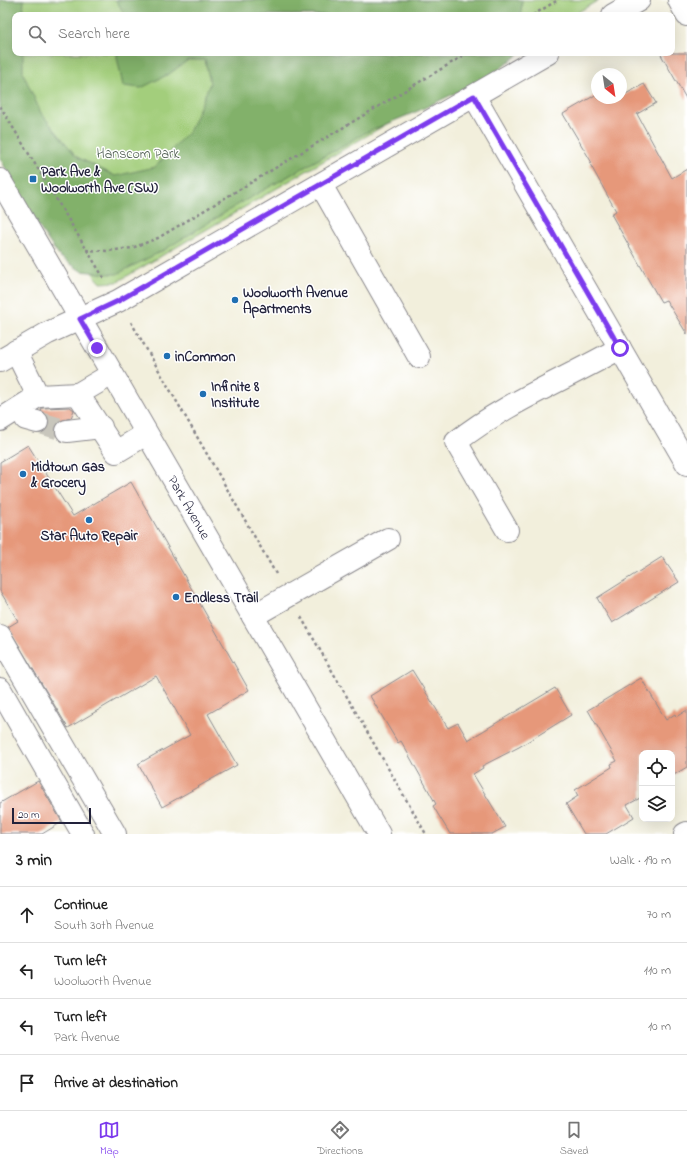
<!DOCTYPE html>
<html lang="en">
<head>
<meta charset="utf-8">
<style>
  body { margin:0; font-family:"Indie Flower",sans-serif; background:#f2f2f2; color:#222 }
  .controls { position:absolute; right:12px; bottom:12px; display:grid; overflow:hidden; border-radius:8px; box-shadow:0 4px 16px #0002 }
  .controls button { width:36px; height:36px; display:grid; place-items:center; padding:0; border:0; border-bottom:1px solid #e0e0e0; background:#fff; color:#222; font:20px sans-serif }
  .compass { position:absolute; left:591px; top:68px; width:36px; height:36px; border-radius:50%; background:#fff; box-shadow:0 4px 16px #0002; rotate:150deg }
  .scale { position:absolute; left:12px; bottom:10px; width:79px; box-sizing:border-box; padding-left:4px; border:2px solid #22223b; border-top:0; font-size:11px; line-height:14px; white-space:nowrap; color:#22223b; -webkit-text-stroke:3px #fff; paint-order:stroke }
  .stop { position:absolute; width:12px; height:12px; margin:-9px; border:3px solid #7c3aed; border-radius:50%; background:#fff }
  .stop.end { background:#7c3aed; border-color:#fff; box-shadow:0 1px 4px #0008 }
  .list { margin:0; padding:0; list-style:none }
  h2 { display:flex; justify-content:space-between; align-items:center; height:52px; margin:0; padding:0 16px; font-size:17px }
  h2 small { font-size:13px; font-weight:400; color:#767676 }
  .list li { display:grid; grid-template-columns:26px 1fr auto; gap:12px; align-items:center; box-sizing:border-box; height:56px; padding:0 16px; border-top:1px solid #e0e0e0 }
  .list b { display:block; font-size:15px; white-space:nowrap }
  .list p { margin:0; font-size:13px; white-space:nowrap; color:#767676 }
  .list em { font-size:13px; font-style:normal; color:#767676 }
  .icon { flex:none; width:22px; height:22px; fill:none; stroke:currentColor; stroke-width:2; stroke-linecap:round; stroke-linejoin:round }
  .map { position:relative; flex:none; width:687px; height:834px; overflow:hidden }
  .search { position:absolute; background:#fff; box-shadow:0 4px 16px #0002; left:12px; right:12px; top:12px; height:44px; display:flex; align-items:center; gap:10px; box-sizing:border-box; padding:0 14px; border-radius:8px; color:#767676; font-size:15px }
  .sheet { height:276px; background:#fff }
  nav { display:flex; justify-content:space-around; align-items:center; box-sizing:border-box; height:56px; border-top:1px solid #e0e0e0; background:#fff; font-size:11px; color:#767676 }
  nav a { display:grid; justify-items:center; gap:2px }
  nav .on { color:#7c3aed }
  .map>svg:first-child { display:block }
  .green { fill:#a3ce7b; stroke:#62785b }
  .forest { fill:#82b16b; stroke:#526a53 }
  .building { fill:#e6987a }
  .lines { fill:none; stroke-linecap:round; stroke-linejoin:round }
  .minor-tunnel { stroke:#c8c6bc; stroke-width:22; stroke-dasharray:22 11; stroke-linecap:butt }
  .minor-casing { stroke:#8a888c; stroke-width:24 }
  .path { stroke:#8a888c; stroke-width:2.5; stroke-dasharray:3 3; stroke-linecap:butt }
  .minor { stroke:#fff; stroke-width:22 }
  .route { stroke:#7c3aed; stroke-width:5 }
  .poi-dot { fill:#1f6fb2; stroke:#fff; stroke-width:1.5 }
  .labels { text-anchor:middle; stroke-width:3; stroke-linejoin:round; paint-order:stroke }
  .park-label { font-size:14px; fill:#4f5e51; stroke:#fff }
  .poi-label { font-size:14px; font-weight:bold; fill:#22223b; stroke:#fff; text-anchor:start }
  .street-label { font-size:14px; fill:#22223b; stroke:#fff }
</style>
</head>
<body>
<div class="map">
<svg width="687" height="834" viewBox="0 0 687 834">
  <rect width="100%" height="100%" fill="#fff"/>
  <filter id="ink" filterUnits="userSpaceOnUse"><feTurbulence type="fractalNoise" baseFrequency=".025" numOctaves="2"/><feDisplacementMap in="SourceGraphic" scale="8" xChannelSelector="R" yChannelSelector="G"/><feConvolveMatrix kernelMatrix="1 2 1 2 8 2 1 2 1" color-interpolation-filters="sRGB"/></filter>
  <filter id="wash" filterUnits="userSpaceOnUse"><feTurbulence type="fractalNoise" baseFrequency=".012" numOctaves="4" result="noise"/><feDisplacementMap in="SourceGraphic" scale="16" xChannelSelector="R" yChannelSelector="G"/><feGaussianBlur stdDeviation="0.9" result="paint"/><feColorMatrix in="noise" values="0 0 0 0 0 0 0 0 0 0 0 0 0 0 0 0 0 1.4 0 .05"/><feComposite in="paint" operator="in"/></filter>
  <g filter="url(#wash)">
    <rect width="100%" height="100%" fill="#f2efdc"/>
    <path class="green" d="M0 0H599L573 15H15V53H508L117 282 101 283 93 274 0 115Z"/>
    <g class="forest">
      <path d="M0 0H24L23 15H15V53H23V73L41 113 77 157 115 176 155 167 190 130 210 83 205 60H188L169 74 141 88 123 86 117 57V53H520L491 76 418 111 367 132 239 204 164 250 117 274H108L81 271 59 256 29 213 0 158Z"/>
      <path d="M116 0H522L521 15H125Z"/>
    </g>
    <g id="blocks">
      <g class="building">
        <path d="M660 53H687V100Z"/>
        <path d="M644 84 656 103 637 114 672 178 687 169V334L666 300 661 302 611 214 616 211 590 164 592 163 563 114 597 94V98H621V94L622 96Z"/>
        <path d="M70 407 74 410 71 418 59 421 55 426V434L46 431 49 426V419L46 414 41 410 42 408Z"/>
        <path d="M28 445 73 516 131 482 249 690 208 714 237 765 162 807 138 764 190 735 156 676 68 728 8 627 18 621 0 591V462Z"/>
        <path d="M662 557 679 582 612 623 597 598Z"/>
        <path d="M412 670 448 728 458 723 468 740 555 688 571 715 519 747 482 766 483 768 473 774 505 827 492 834H450L433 806 436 804 401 741 398 743 370 696Z"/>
        <path d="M641 678 666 720 675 714 676 717 687 710V767L672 776V753H642V797L627 805 634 817 606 834H584L566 804 578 796 575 790 612 767 611 764 617 761 588 710Z"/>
        <path d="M38 781 62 822 42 834H0V803Z"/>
      </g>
    </g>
  </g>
  <g filter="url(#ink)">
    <use href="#blocks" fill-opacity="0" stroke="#8a888c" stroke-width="1"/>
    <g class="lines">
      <path class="minor-tunnel" d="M37 422 67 431"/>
      <defs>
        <g id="minor">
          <path d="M679 0 687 15"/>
          <path d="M613 15 639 0"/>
          <path d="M474 96 687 464"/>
          <path id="s1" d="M0 180 379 834"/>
          <path d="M321 185 419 357"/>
          <path d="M0 361 48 333 118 301 548 53"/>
          <path d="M112 374 78 394 116 452 146 434"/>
          <path d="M38 396 78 394"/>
          <path d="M20 408 26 419 37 422"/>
          <path d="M0 420 38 396 16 351"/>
          <path d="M67 431 101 427"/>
          <path d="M507 530 456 442C505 403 566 379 620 348"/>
          <path d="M253 616 388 539"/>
          <path d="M0 636 115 834"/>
          <path d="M0 689 83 834"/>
          <path d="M685 834 687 833"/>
        </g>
      </defs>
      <use href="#minor" class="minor-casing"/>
      <g class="path">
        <path d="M533 15 558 0"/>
        <path d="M0 106 105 280"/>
        <path d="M86 250 107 251 132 248 158 238 468 53"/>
        <path d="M131 322 276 574"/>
        <path d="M301 617 426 834"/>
      </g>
      <use href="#minor" class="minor"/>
    </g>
  </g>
  <g class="lines" filter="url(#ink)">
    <path class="route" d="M97 348 80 319 118 301 474 96 620 348"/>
  </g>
  <g class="poi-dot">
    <rect x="29" y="175" width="8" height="8" rx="2"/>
    <circle cx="235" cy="300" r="4"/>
    <circle cx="167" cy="356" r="4"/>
    <circle cx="203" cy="394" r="4"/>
    <circle cx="23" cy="474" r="4"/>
    <circle cx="89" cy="520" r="4"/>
    <circle cx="176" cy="597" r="4"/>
  </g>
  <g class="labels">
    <g class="park-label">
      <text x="138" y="158">Hanscom Park</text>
    </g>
    <g class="poi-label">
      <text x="41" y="176">Park Ave &amp;<tspan x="41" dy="16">Woolworth Ave (SW)</tspan></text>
      <text x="243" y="297">Woolworth Avenue<tspan x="243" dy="16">Apartments</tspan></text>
      <text x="175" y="361">inCommon</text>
      <text x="211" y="391">Infinite 8<tspan x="211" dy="16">Institute</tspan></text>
      <text x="31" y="471">Midtown Gas<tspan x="31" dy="16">&amp; Grocery</tspan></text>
      <text x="89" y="540" text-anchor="middle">Star Auto Repair</text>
      <text x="184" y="602">Endless Trail</text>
    </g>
    <g class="street-label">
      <text dy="5" stroke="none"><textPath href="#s1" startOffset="378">Park Avenue</textPath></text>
    </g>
  </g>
</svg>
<div class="controls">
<button><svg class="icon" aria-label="locate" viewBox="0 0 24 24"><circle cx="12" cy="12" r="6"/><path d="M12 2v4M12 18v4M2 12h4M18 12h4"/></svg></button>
<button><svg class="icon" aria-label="layers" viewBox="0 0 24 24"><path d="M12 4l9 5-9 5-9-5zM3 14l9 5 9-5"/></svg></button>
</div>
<svg class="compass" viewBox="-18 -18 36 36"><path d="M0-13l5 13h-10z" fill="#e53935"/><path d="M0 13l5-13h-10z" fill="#767676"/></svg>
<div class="scale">20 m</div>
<div class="stop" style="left:620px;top:348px"></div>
<div class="stop end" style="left:97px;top:348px"></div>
<div class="search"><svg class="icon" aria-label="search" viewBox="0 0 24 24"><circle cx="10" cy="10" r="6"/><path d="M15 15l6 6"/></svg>Search here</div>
</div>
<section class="sheet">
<h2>3 min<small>Walk · 190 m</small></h2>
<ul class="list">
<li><svg class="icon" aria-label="ahead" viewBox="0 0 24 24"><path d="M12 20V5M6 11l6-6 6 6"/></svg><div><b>Continue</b><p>South 30th Avenue</p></div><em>70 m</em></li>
<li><svg class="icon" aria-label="left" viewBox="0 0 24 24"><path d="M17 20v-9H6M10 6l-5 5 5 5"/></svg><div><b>Turn left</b><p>Woolworth Avenue</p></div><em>110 m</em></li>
<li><svg class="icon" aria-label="left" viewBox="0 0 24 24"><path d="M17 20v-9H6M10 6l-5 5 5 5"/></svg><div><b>Turn left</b><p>Park Avenue</p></div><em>10 m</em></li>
<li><svg class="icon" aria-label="arrive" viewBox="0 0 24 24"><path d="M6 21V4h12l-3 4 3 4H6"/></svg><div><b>Arrive at destination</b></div></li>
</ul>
</section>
<nav>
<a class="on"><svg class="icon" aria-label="map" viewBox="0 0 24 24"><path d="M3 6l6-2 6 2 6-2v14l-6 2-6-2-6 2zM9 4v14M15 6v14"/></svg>Map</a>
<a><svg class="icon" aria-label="directions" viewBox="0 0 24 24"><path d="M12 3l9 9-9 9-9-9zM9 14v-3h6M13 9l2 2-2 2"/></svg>Directions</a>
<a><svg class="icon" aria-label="saved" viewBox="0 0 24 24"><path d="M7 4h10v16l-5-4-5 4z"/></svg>Saved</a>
</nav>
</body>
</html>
